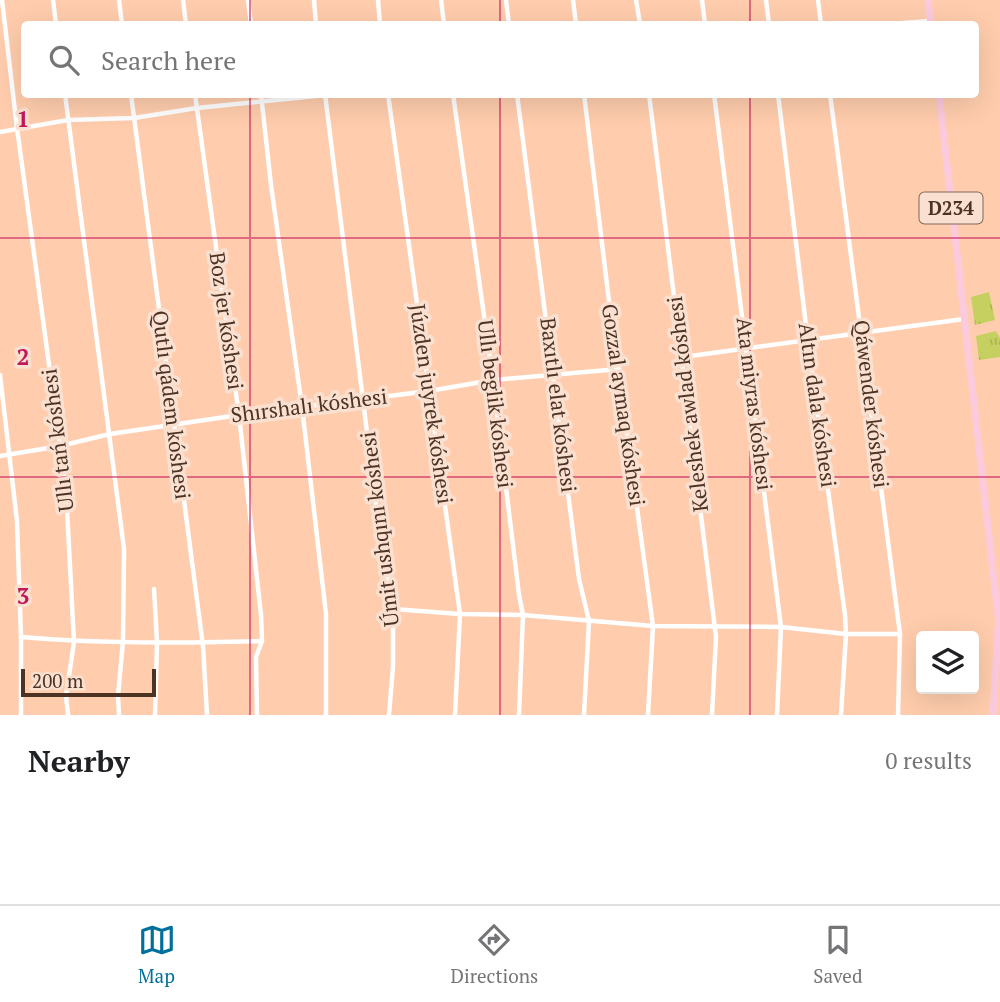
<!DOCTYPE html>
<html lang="en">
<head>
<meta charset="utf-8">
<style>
  body { margin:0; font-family:"PT Serif",serif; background:#f2f2f2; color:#202124 }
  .controls { position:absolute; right:21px; bottom:21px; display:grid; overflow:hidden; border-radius:7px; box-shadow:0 7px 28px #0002 }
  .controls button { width:63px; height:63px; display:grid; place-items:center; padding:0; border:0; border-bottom:2px solid #e0e0e0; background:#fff; color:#202124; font:35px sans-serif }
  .scale { position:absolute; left:21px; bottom:18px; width:135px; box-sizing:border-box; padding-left:7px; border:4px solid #4c3323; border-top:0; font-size:19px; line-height:24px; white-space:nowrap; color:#4c3323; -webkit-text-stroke:5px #fae0d0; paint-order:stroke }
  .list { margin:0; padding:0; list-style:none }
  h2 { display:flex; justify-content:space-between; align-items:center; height:91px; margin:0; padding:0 28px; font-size:30px }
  h2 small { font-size:23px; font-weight:400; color:#757577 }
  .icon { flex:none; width:38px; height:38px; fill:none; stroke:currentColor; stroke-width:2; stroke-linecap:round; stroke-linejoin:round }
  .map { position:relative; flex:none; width:1000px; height:715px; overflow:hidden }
  .search { position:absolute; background:#fff; box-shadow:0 7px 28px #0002; left:21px; right:21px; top:21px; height:77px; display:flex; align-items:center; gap:18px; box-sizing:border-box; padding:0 24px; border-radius:7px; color:#757577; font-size:26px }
  .sheet { height:189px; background:#fff }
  nav { display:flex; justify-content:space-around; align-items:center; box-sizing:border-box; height:98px; border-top:2px solid #e0e0e0; background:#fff; font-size:19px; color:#757577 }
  nav a { display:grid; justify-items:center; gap:4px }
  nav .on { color:#006f9b }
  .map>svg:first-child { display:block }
  .grass { fill:url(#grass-tufts) }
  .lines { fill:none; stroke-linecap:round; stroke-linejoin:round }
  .minor { stroke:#fff; stroke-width:4.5 }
  .primary { stroke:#fccadd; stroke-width:7 }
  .grid { fill:none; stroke:#c2185b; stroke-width:2; stroke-opacity:0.55 }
  .labels { text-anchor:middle; stroke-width:7; stroke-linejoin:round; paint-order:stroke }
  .shield { fill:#fae0d0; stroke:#806757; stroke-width:2 }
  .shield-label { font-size:19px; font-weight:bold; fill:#4c3323 }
  .street-label { font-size:21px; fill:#4c3323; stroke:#fae0d0 }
  .grid-label { font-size:23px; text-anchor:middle; font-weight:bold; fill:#c2185b; stroke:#fae0d0; stroke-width:7; stroke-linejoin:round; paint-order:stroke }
</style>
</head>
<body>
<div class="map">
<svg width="1000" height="715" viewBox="0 0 1000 715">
  <defs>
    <pattern id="grass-tufts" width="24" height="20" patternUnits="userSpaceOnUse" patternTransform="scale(1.75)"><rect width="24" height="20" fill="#c5d060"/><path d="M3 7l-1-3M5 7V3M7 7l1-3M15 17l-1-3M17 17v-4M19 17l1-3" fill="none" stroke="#abb353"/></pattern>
  </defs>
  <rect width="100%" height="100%" fill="#ffcdad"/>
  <g class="grass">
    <path d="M989 292 995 320 975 325 971 297Z"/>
    <path d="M996 331 1000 338V357L979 360 976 336Z"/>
  </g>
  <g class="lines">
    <g class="minor">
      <path d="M2 0 17 128 66 490 74 642 66 696 68 715"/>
      <path d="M53 0 56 24"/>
      <path d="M119 0 122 24"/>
      <path d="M183 0 186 24"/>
      <path d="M248 0 251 24"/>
      <path d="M314 0 316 24"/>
      <path d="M378 0 380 24"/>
      <path d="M441 0 444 24"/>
      <path d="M506 0 509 24"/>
      <path d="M573 0 576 24"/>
      <path d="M636 0 640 24"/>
      <path d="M702 0 705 24"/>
      <path d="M766 0 769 24"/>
      <path d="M818 0 821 24"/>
      <path d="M888 24 930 21"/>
      <path d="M65 94 124 549 123 641 118 696 119 715"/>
      <path d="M131 94 203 646 207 715"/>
      <path d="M195 94 239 415 261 615 262 641 256 657 257 715"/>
      <path d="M261 94 271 185 302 407 326 614V715"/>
      <path d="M325 94 376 505 393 609V666L389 715"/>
      <path d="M388 94 460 614 455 715"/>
      <path d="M453 94 493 380 519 595 523 615 519 715"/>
      <path d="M517 94 579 579 589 621 584 715"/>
      <path d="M584 94 608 293 653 626 648 715"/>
      <path d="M649 94 716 637 712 715"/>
      <path d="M714 94 781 627 777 715"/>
      <path d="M778 94 808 342 845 615 846 634 841 715"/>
      <path d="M830 94 900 634 898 715"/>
      <path d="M0 132 68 120 134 118 197 108 326 95"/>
      <path d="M683 357 964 319"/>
      <path d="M0 375 17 521 21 637V715"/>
      <path d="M0 456 60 446 110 434 239 415 429 391 493 380 619 369"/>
      <path d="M154 589 157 643 155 715"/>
      <path d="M393 609 460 614 523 615 653 626 781 627 846 634H900"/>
      <path d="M21 637C101 644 181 643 262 641"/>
    </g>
    <g class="primary">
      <path d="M928 0 931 24"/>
      <path d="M939 94 1000 633"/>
      <path d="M993 715 998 628"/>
    </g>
  </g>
  <path class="grid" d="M250 0V24M500 0V24M750 0V24M250 94V715M500 94V715M750 94V715M0 238H1000M0 477H1000"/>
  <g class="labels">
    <rect class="shield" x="919.5" y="192.5" width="63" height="31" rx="5"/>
    <g class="shield-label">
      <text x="951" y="215">D234</text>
    </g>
    <g class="street-label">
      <text transform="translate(226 321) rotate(82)" y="7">Boz jer kóshesi</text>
      <text transform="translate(431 404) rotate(82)" y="7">Júzden juyrek kóshesi</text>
      <text transform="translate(495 404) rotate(83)" y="7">Ullı beglik kóshesi</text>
      <text transform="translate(688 404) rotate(-97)" y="7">Keleshek awlad kóshesi</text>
      <text transform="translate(754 404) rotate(83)" y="7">Ata miyras kóshesi</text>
      <text transform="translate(871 404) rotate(83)" y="7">Qáwender kóshesi</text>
      <text transform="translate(171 405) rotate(83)" y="7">Qutlı qádem kóshesi</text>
      <text transform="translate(558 405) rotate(83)" y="7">Baxıtlı elat kóshesi</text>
      <text transform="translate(623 405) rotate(82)" y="7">Gozzal aymaq kóshesi</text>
      <text transform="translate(817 405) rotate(82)" y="7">Altın dala kóshesi</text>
      <text transform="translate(309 406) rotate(-7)" y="7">Shırshalı kóshesi</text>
      <text transform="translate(58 440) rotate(-97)" y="7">Ullı tań kóshesi</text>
      <text transform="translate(380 529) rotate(-97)" y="7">Úmit ushqını kóshesi</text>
    </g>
  </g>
  <g class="grid-label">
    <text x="23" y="127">1</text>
    <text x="23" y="365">2</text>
    <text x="23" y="604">3</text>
  </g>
</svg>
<div class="controls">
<button><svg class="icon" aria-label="layers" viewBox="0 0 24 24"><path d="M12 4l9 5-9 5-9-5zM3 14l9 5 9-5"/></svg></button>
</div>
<div class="scale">200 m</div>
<div class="search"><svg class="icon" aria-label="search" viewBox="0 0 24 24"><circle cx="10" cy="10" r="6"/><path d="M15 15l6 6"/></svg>Search here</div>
</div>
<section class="sheet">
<h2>Nearby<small>0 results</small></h2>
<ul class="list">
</ul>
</section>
<nav>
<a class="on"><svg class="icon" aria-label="map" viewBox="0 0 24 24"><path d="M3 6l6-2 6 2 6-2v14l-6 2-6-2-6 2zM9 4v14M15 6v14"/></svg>Map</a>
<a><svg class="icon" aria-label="directions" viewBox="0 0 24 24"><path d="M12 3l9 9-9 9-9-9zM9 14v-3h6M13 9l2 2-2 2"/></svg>Directions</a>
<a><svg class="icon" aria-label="saved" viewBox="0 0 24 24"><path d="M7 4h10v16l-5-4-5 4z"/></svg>Saved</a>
</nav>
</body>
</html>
